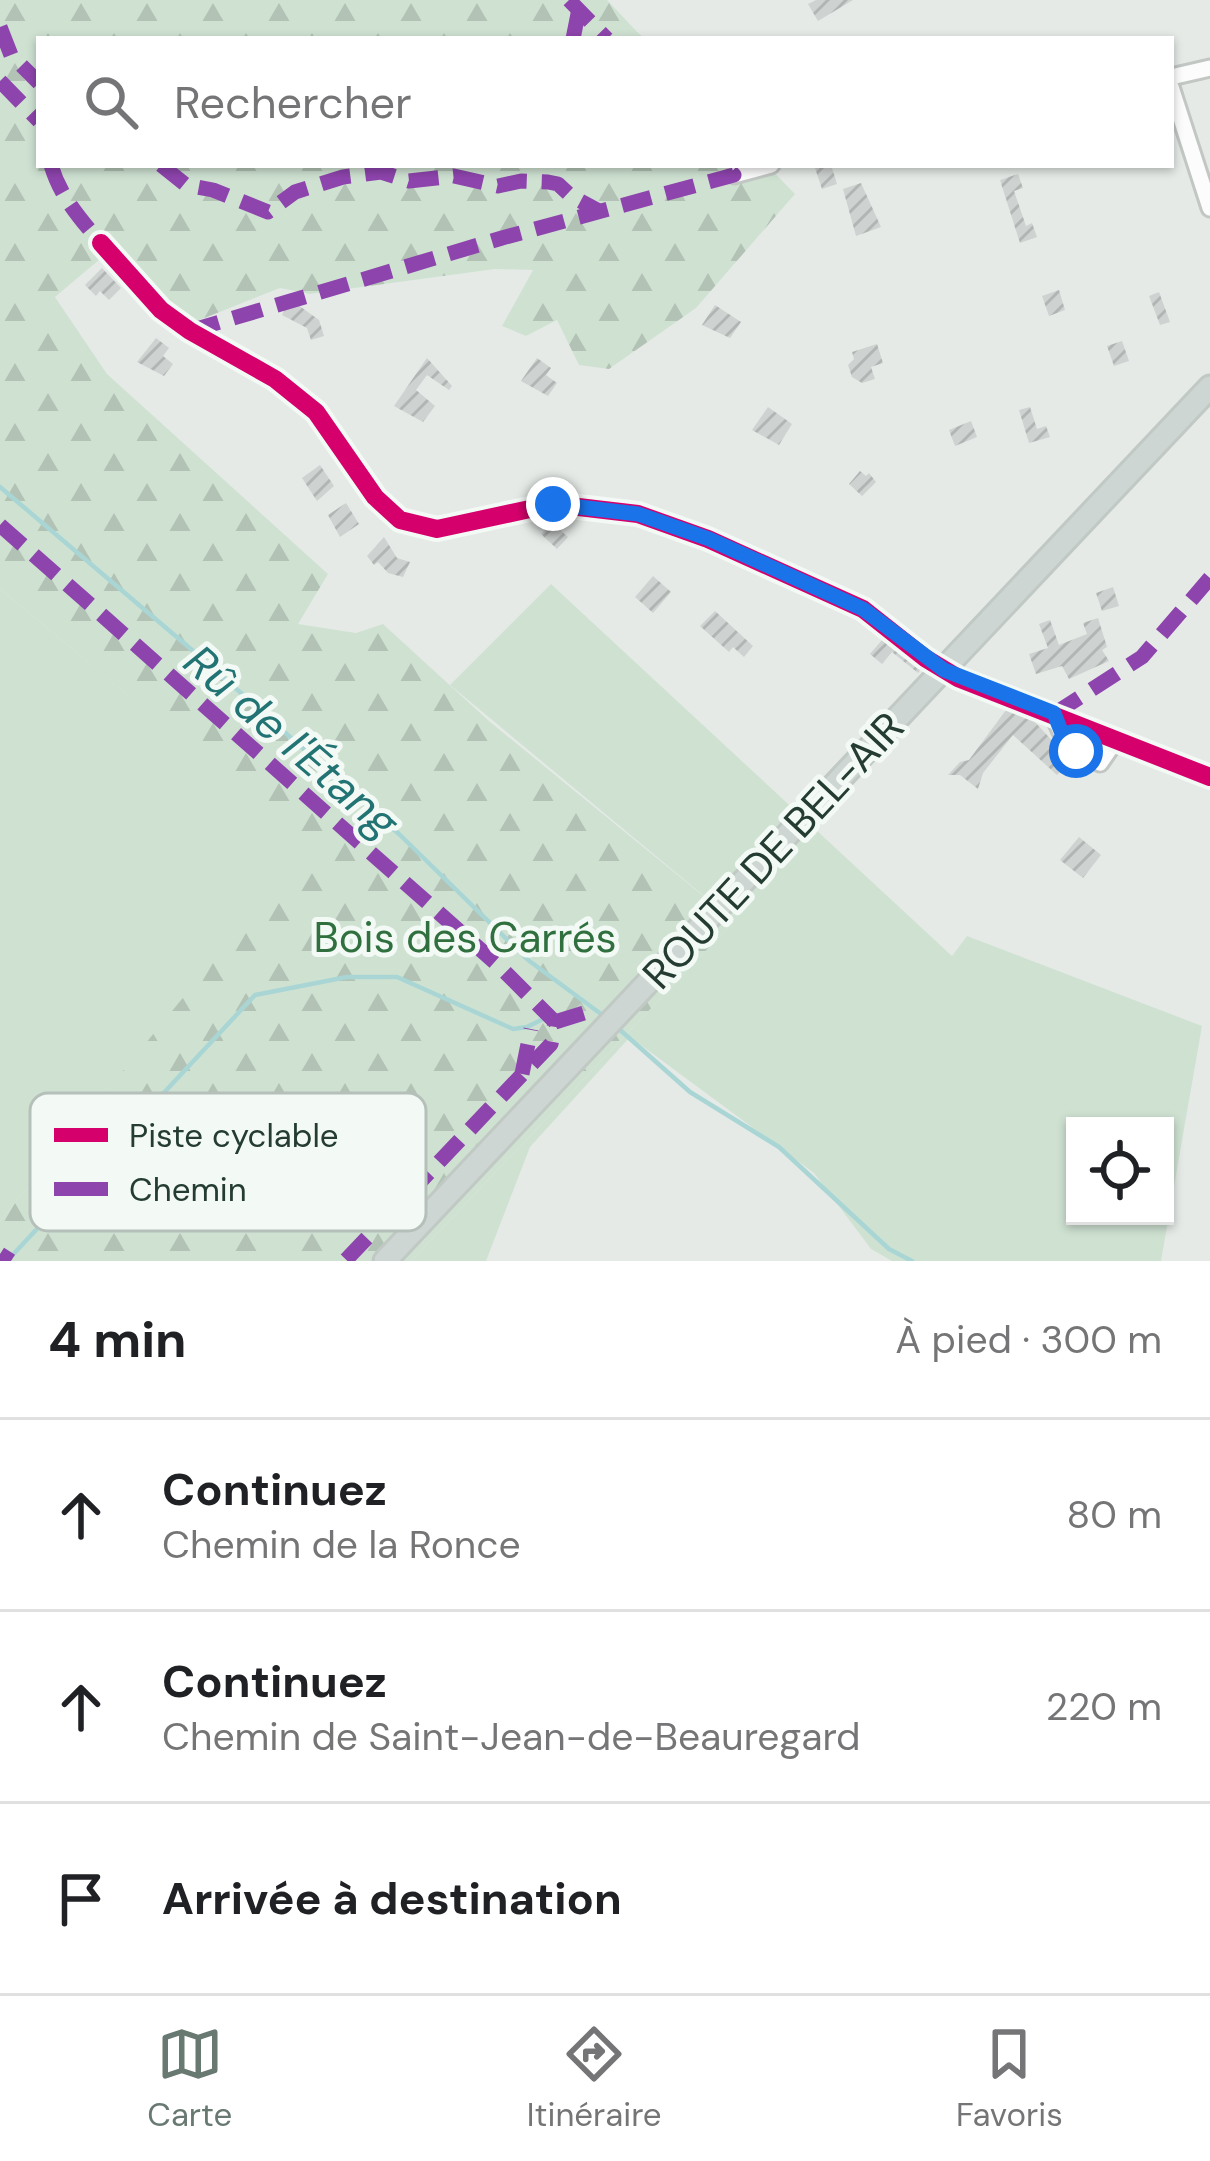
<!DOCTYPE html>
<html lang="fr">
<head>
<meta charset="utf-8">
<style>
  body { margin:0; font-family:"DM Sans",sans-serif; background:#f2f2f2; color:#202124 }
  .controls { position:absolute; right:36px; bottom:36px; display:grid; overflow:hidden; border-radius:0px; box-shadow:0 3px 9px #0004 }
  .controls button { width:108px; height:108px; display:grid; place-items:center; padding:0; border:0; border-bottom:3px solid #e0e0e0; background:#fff; color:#202124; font:60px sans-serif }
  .stop { position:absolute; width:36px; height:36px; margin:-27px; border:9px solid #1a73e8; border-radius:50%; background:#fff }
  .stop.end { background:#1a73e8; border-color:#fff; box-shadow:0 3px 12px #0008 }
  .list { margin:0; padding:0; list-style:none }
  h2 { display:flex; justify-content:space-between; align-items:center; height:156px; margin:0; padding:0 48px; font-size:51px }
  h2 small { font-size:39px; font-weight:400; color:#757577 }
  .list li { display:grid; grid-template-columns:78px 1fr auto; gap:36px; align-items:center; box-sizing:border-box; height:192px; padding:0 48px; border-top:3px solid #e0e0e0 }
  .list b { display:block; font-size:45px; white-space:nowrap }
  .list p { margin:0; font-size:39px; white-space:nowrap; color:#757577 }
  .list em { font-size:39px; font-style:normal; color:#757577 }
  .icon { flex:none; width:66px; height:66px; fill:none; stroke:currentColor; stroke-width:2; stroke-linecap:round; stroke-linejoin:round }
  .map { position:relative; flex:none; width:1210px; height:1261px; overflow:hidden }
  .search { position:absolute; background:#fff; box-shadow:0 3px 9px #0004; left:36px; right:36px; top:36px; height:132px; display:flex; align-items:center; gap:30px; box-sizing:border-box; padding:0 42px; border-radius:0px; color:#757577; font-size:45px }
  .sheet { height:732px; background:#fff }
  nav { display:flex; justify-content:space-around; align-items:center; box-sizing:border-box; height:168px; border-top:3px solid #e0e0e0; background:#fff; font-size:33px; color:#757577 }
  nav a { display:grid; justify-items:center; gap:6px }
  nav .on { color:#687971 }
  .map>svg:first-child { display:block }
  .grass { fill:#cfe2d2; fill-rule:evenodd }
  .forest { fill:url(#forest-firs) }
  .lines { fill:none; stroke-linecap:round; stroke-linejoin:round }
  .stream { stroke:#a9d6d5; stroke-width:4.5 }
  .building { fill:url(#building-hatch) }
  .minor-casing { stroke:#c2c7c4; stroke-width:21 }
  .major-casing { stroke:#c1c9c5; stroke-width:27 }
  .path { stroke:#c1cac5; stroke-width:3; stroke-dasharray:6 9; stroke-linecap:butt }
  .minor { stroke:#fbfcfb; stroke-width:15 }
  .major { stroke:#ced6d3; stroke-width:21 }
  .quiet { stroke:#8e44ad; stroke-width:15; stroke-dasharray:30 15; stroke-linecap:butt }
  .cycleway-casing { stroke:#f3f9f5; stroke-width:26 }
  .cycleway { stroke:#d6006c; stroke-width:18 }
  .route { stroke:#1a73e8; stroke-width:15 }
  .labels { text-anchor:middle; stroke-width:10; stroke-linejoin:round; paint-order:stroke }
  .street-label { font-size:42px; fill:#243c32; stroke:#f3f9f5 }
  .park-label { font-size:42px; fill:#30703f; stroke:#f3f9f5 }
  .water-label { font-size:45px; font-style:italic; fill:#227474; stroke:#f3f9f5 }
  .key { fill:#f3f9f5; stroke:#b5c0ba; stroke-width:3 }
  .key-label { font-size:33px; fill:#243c32 }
</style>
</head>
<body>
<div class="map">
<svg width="1210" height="1261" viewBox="0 0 1210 1261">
  <defs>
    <pattern id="forest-firs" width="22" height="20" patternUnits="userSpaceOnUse" patternTransform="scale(3)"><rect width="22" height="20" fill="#cfe2d2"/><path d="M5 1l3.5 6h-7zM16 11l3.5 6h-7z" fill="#b2c3b5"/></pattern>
    <pattern id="building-hatch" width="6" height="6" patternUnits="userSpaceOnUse" patternTransform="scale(3)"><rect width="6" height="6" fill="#ced2d0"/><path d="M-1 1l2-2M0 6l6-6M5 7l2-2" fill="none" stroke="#b1b5b3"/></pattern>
  </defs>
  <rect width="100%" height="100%" fill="#e5eae7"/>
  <g class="grass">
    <path d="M551 584 952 956 967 936 1202 1026 1161 1261H892L871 1249 814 1173 630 1037 530 1147 486 1261H411L734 921 450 685ZM1075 1126H1165V1216H1075Z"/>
    <path d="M0 589 309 845 0 1221Z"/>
  </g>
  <path class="forest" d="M0 0H607L644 39H39V165H767L795 194 696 308 609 369 579 365 557 320 526 336 502 326 533 270 495 269 310 294 280 288 192 323 112 249 55 297 107 374 328 574 298 624 356 633 383 624 489 721 734 921 411 1261H0V1221L308 845 0 589Z"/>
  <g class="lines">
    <g class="stream">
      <path d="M0 487 205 661 400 835 528 960 601 1014"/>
      <path d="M619 1029 690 1092 779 1147 889 1249 912 1261"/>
      <path d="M7 1261 255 995 347 977H397L513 1029 527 1027 545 1018"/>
    </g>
  </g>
  <g class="building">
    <path d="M816 0H853L818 21 808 4Z"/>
    <path d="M814 165H831L837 184 822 189Z"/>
    <path d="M1018 174 1023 188 1014 191 1026 226 1032 223 1037 237 1020 243 1000 180Z"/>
    <path d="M861 183 881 227 856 236 843 189Z"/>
    <path d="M102 268 121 288 109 300 100 291 96 296 85 285Z"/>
    <path d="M1059 290 1065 310 1049 316 1042 296Z"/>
    <path d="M1159 292 1170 322 1160 325 1149 296Z"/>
    <path d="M294 302 319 320 324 336 311 340 307 328 282 315 288 304Z"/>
    <path d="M715 305 741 322 730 338 702 325Z"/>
    <path d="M156 338 169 348 163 356 173 364 164 376 137 362Z"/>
    <path d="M1122 341 1129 361 1114 366 1107 346Z"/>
    <path d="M877 344 883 363 871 367 875 379 862 383 852 377 848 365 854 359 852 352Z"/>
    <path d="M427 358 452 386 449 390 427 375 416 390 435 406 423 422 394 406Z"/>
    <path d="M537 358 551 368 546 375 557 383 548 396 521 381Z"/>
    <path d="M768 407 792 424 779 445 752 430Z"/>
    <path d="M1030 407 1037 429 1046 426 1050 437 1029 443 1019 410Z"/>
    <path d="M971 421 977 437 955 446 949 430Z"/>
    <path d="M320 465 334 486 317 501 302 478Z"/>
    <path d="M860 471 866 476 869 473 876 482 862 496 849 484Z"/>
    <path d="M346 503 359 524 340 537 328 515Z"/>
    <path d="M552 523 568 537 557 549 541 534Z"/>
    <path d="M384 537 397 558 410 562 403 577 388 573 378 562 374 565 367 556Z"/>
    <path d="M653 576 671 592 653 613 635 597Z"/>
    <path d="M1113 587 1119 606 1102 611 1096 593Z"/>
    <path d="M715 611 753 646 744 657 733 647 729 652 700 626Z"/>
    <path d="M1098 618 1107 647 1102 650 1109 661 1069 679 1062 666 1036 674 1029 654 1048 648 1039 624 1050 620 1059 645 1087 634 1083 623Z"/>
    <path d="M882 640 918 667 921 669 918 673 892 652 882 664 870 654Z"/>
    <path d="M1006 710 1034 721 1071 761 1057 775 1013 735 983 773 978 789 960 775H948L960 762 969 760Z"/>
    <path d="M1079 837 1101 855 1083 878 1060 860Z"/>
  </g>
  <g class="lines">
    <defs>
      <g id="minor">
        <path d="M1171 77 1210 68"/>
        <path d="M1171 87 1210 208"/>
        <path d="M734 175 771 165"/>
        <path d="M101 243 161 310 190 331 275 379 316 412 375 497 400 520 437 529 553 504 638 514 708 539 863 609 925 658 958 678 1210 777"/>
        <path d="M1054 714C1061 740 1075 753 1100 763L1116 740"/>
      </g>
      <path id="major" d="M385 1261 1210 387"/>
    </defs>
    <use href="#minor" class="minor-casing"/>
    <use href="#major" class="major-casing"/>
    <path class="path" d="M566 1018 584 1002"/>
    <use href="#minor" class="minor"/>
    <use href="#major" class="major"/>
    <g class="quiet">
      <path d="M569 0 607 39"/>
      <path d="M0 27 11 55 39 83"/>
      <path d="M573 39 579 9"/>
      <path d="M0 81 39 121"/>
      <path d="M51 165C60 196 80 219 101 243"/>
      <path d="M161 165 186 185 213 190 268 212 295 192 343 177 381 172 409 181 454 176 498 186 521 181 548 182 558 184 571 196 601 212"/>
      <path d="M190 331 502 238 734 175 724 165"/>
      <path d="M0 525 499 966 555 1022 551 1044 345 1261"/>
      <path d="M1054 714 1142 657 1210 578"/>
      <path d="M555 1022 587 1012"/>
      <path d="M522 1074 531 1029"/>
      <path d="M0 1254 11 1261"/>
    </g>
    <defs>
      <path id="cycleway" d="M101 243 161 310 190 331 275 379 316 412 375 497 400 520 437 529 553 504 638 514 708 539 863 609 925 658 958 678 1210 777"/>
    </defs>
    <use href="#cycleway" class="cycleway-casing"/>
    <use href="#cycleway" class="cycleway"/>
  </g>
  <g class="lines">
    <path class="route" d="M553 504 638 514 709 539 863 609 944 670 1054 713 1065 741 1076 751"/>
  </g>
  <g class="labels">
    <g class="street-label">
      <text transform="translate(773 850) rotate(-47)" y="15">ROUTE DE BEL-AIR</text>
    </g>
    <g class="park-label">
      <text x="465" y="952">Bois des Carrés</text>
    </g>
    <g class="water-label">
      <text transform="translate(292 741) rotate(41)" y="16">Rû de l'Étang</text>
    </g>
  </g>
  <rect x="30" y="1093" width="396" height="138" rx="18" class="key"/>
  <rect x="54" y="1128" width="54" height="14" fill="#d6006c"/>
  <rect x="54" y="1182" width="54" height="14" fill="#8e44ad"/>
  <g class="key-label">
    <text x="129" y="1147">Piste cyclable</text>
    <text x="129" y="1201">Chemin</text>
  </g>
</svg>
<div class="controls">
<button><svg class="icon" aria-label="locate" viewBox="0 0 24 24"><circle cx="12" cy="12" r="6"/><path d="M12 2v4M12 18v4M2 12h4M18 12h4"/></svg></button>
</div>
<div class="stop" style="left:1076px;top:751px"></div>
<div class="stop end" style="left:553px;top:504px"></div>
<div class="search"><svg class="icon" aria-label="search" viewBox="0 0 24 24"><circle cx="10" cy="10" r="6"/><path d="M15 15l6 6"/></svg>Rechercher</div>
</div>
<section class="sheet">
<h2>4 min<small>À pied · 300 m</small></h2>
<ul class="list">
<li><svg class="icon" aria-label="ahead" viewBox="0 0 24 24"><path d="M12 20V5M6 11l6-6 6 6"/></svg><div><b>Continuez</b><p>Chemin de la Ronce</p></div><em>80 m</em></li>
<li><svg class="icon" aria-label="ahead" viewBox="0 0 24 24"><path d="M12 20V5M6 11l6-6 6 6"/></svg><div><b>Continuez</b><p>Chemin de Saint-Jean-de-Beauregard</p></div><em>220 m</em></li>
<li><svg class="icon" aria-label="arrive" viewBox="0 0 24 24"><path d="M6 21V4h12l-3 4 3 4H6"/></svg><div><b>Arrivée à destination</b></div></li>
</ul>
</section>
<nav>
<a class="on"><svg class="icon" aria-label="map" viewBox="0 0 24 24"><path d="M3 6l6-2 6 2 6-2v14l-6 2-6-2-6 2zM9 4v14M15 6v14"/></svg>Carte</a>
<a><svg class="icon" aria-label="directions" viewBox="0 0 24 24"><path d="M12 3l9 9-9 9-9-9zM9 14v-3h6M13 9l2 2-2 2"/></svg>Itinéraire</a>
<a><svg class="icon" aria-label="saved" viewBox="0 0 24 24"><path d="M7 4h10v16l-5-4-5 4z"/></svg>Favoris</a>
</nav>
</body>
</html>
